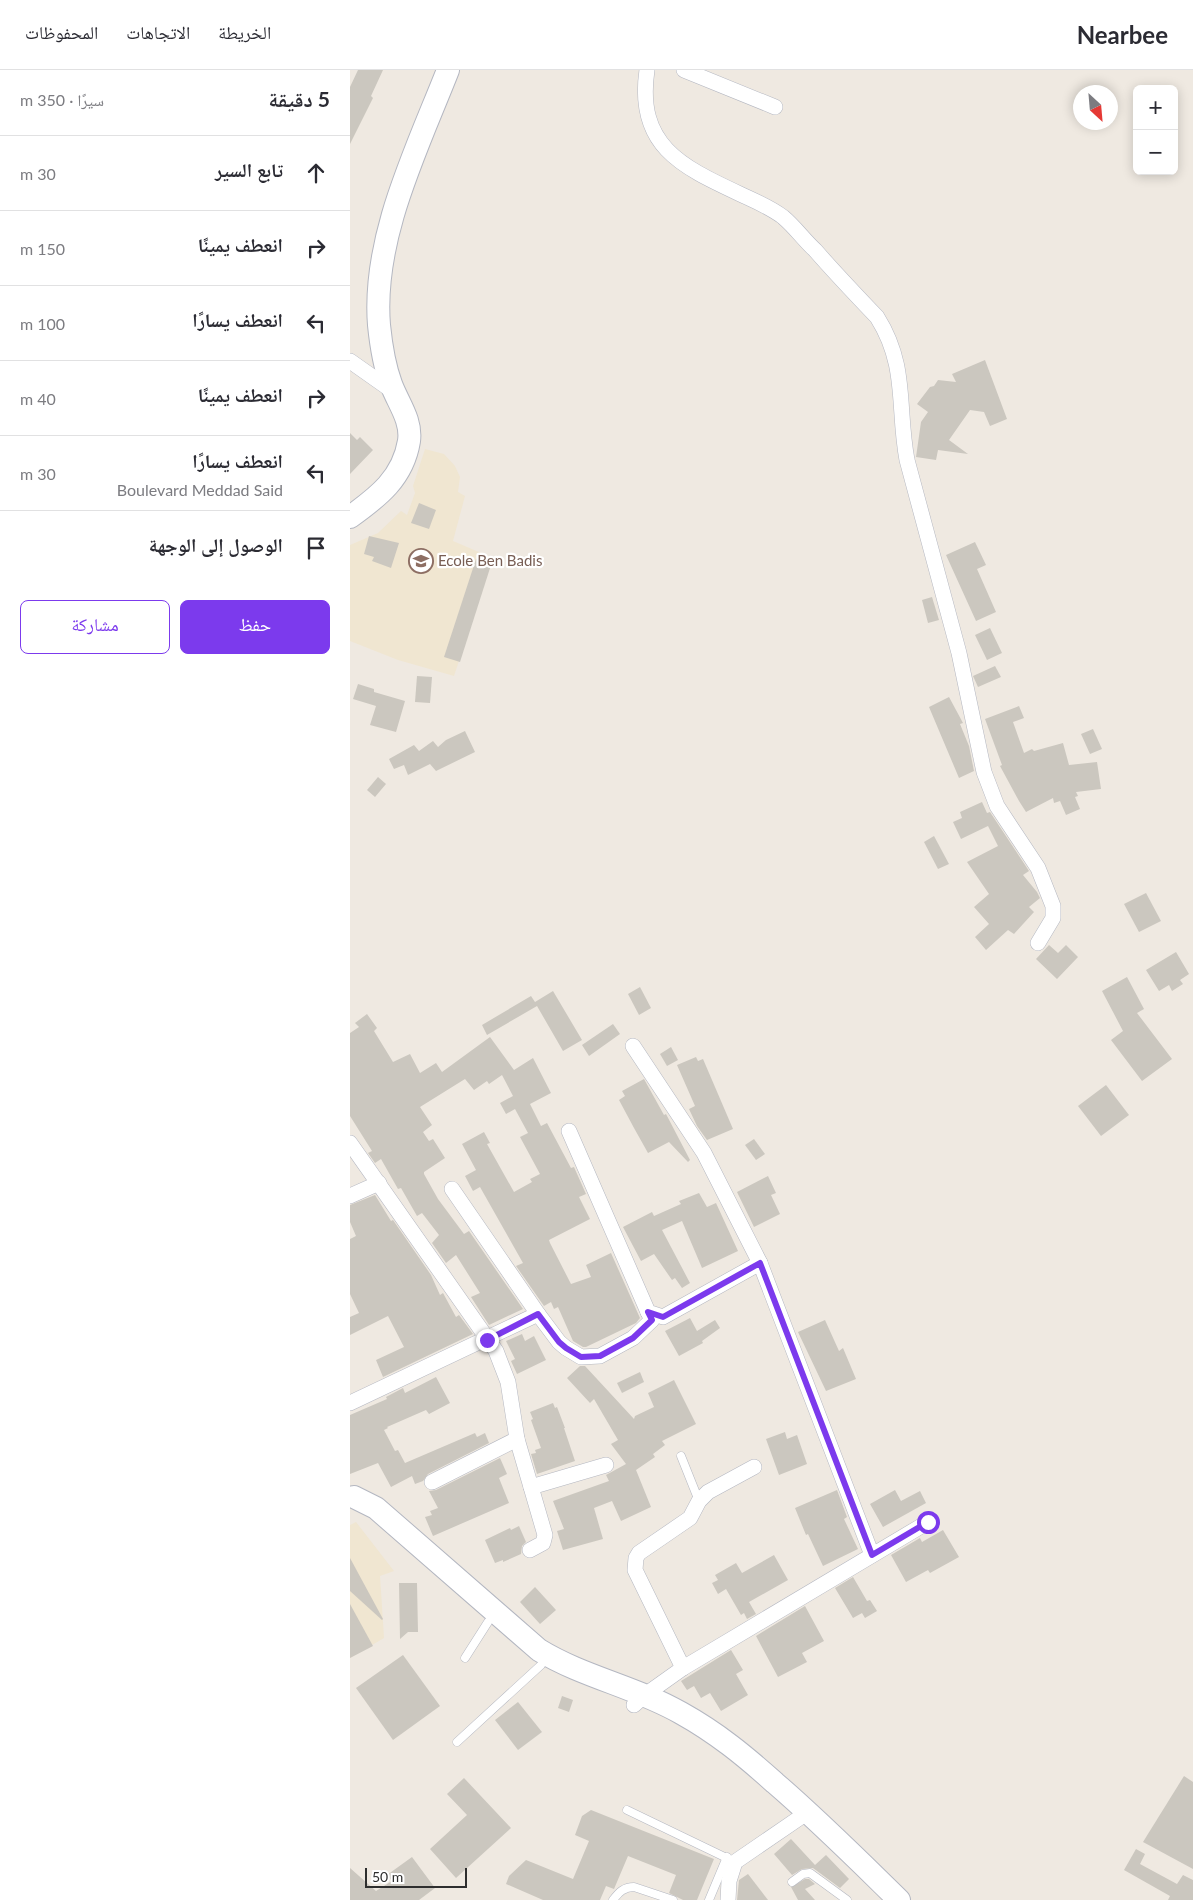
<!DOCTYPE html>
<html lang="ar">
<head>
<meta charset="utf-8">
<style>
  body { margin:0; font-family:Lato,"Noto Naskh Arabic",sans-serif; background:#f2f2f3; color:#2b2b33; direction:rtl }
  .controls { position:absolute; right:15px; top:15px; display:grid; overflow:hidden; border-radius:8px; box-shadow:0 2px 12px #0003 }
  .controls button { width:45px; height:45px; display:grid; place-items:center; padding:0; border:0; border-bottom:1px solid #e1e1e2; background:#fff; color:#2b2b33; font:25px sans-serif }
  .compass { position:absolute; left:723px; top:15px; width:45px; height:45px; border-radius:50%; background:#fff; box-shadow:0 2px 12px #0003; rotate:154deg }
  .scale { position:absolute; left:15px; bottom:12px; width:102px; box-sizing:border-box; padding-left:5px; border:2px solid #2e2e2e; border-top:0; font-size:14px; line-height:18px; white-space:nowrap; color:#2e2e2e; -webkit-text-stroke:4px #fff; paint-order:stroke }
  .stop { position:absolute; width:15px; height:15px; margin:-11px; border:4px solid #7c3aed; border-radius:50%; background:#fff }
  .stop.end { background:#7c3aed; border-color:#fff; box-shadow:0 1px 5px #0008 }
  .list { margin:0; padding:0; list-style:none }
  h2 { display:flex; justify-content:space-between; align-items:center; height:65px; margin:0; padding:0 20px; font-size:21px }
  h2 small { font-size:16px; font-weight:400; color:#7c7c81 }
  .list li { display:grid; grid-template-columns:32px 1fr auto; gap:15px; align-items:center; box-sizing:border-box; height:75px; padding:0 20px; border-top:1px solid #e1e1e2 }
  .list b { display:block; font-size:19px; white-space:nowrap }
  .list p { margin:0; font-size:16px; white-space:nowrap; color:#7c7c81 }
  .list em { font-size:16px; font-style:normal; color:#7c7c81 }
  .actions { display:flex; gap:10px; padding:15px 20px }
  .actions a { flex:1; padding:11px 0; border:1px solid #7c3aed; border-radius:8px; text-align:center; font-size:18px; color:#7c3aed }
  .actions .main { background:#7c3aed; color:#fff }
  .icon { flex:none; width:28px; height:28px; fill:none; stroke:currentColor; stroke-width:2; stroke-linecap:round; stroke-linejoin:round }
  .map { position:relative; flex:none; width:843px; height:1830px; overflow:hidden; direction:ltr }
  header { display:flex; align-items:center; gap:30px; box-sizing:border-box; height:70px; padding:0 25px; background:#fff; border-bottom:1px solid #e1e1e2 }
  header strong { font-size:24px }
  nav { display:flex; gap:28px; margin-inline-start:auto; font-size:18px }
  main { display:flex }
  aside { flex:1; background:#fff }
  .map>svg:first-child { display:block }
  .education { fill:#f0e6d1 }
  .building { fill:#cbc7bf }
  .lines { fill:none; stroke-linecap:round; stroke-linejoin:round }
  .lane-casing { stroke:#b4b7c1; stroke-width:9 }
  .street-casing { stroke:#b4b7c1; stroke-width:16 }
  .secondary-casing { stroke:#b4b7c1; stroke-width:24 }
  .lane { stroke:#fff; stroke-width:8 }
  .street { stroke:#fff; stroke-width:15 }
  .secondary { stroke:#fff; stroke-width:22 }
  .route { stroke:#7c3aed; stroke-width:6 }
  .labels { text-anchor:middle; stroke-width:4.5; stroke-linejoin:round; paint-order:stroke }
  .education-label { font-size:15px; fill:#785e54; stroke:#fff; text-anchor:start }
</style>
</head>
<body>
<header>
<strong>Nearbee</strong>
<nav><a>الخريطة</a><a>الاتجاهات</a><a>المحفوظات</a></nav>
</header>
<main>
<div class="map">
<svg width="843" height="1830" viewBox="0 0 843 1830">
  <rect width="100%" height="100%" fill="#efe9e1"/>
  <g class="education">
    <path d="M75 379 94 384 105 396 110 407 108 422 115 426 103 471 143 488 104 606 48 590 0 571V475L28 463 51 441 57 445 65 423 63 416Z"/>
    <path d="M6 1452 44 1501 30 1506 34 1568 0 1588V1455Z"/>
  </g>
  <g class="building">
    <path d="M8 0H33L21 26 23 28 0 74V17Z"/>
    <path d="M635 290 657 349 640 356 634 342 620 340 599 370 618 384 588 380 586 390 566 387 571 352 578 342 567 334 580 317 584 316 588 310 606 312 602 304Z"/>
    <path d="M0 363 7 370 10 367 23 380 0 404Z"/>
    <path d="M69 433 86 440 79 459 61 453Z"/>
    <path d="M19 466 49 473 41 498 22 491 24 487 14 484Z"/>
    <path d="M625 472 636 495 627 499 646 542 626 551 596 485Z"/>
    <path d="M126 489 141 495 110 592 94 587Z"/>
    <path d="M582 527 589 550 578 553 572 530Z"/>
    <path d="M640 558 652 583 637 590 625 565Z"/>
    <path d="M645 596 651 607 628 617 623 606Z"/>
    <path d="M67 606 82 607 80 633 65 632Z"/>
    <path d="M8 614 24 619V622L55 631 46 662 20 655 26 636 3 629Z"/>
    <path d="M599 627 613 653 610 654 619 676 624 701 609 708 579 637Z"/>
    <path d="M669 636 674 648 663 652 674 683 682 679 684 681 713 673 719 695 747 692 751 719 726 722 728 726 725 727 730 739 716 745 710 731 704 733 703 728 676 742 669 731 650 696 652 695 635 649Z"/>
    <path d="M743 659 752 679 740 684 731 664Z"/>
    <path d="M115 661 125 682 86 701 80 694 58 705 54 695 44 699 39 689 64 675 69 681 83 671 88 677 96 670Z"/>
    <path d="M28 707 36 714 25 727 17 720Z"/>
    <path d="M632 732 637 743 640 742 679 801 673 805 687 822 690 828 679 837 684 842 664 864 658 860 636 880 625 867 639 854 624 837 639 824 617 792 648 776 638 756 611 769 603 752 612 748 610 742Z"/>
    <path d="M584 766 599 794 588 799 574 772Z"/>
    <path d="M796 823 811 851 789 862 774 834Z"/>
    <path d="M699 875 708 883 716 875 728 887 707 909 686 889Z"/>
    <path d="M826 882 839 904 830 910 833 914 822 921 819 915 809 921 796 900Z"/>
    <path d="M777 907 794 939 787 943 822 989 792 1011 761 970 773 961 752 921Z"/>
    <path d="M290 917 301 938 289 945 278 924Z"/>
    <path d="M203 921 232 970 213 981 187 936 137 965 132 955 181 926 185 932Z"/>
    <path d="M17 944 27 958 24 961 43 992 60 984 70 1003 86 993 92 1002 140 967 164 1000 183 988 201 1023 180 1034 191 1056 197 1053 221 1098 224 1097 236 1124 229 1127 240 1149 199 1170 200 1173 221 1214 241 1207 236 1195 261 1183 290 1248 286 1253 236 1277H233L223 1271 208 1237 204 1239 201 1232 194 1236 166 1196 173 1193 130 1117 123 1121 115 1106 126 1100 112 1074 134 1062 140 1073 137 1074 164 1122 182 1112 180 1109 190 1104 170 1067 178 1063 165 1039 156 1044 150 1033 163 1026 152 1005 139 1014 137 1011 124 1020 115 1009 70 1037 82 1055 73 1062 79 1071 83 1069 95 1088 74 1102V1104L88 1129 114 1164 119 1161 173 1239 139 1255 121 1227 130 1223 106 1185 96 1193 82 1173 89 1165 72 1143 67 1146 51 1118 48 1119 31 1089 25 1093 18 1083 22 1081 0 1046V963L9 957 5 953Z"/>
    <path d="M263 954 270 964 239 986 232 975Z"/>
    <path d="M321 977 328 990 317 996 310 984Z"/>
    <path d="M346 987 348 991 353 989 383 1059 357 1070 347 1056 339 1039 345 1036 327 995Z"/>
    <path d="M294 1009 314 1045 316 1044 340 1090 338 1092 319 1072 298 1083 284 1058 269 1030 275 1026 272 1021Z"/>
    <path d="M756 1015 779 1045 751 1066 728 1036Z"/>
    <path d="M404 1069 415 1084 406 1090 395 1075Z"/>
    <path d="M418 1106 426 1123 421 1125 430 1144 404 1157 387 1122Z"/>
    <path d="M349 1123 357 1137 366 1133 388 1181 352 1198 332 1151 312 1160 340 1213 332 1218 325 1208 322 1210 304 1184 291 1191 273 1157 302 1142 304 1146 331 1134 329 1131Z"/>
    <path d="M25 1125 41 1151 43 1150 81 1205 90 1225 93 1223 106 1247 109 1245 123 1264 33 1307 26 1290 54 1277 38 1246 0 1265V1247L9 1243 0 1224V1169L6 1166 0 1152V1135Z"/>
    <path d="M340 1248 347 1261 365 1250 370 1258 352 1271 353 1273 329 1286 315 1261Z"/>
    <path d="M475 1250 489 1281 493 1278 506 1309 476 1321 448 1262Z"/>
    <path d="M172 1264 175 1271 184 1266 196 1290 167 1304 161 1291 165 1289 156 1271Z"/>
    <path d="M230 1296H235L284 1349 285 1346 304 1337 298 1323 324 1310 346 1354 312 1371 315 1375 303 1384 305 1387 286 1400 301 1437 271 1451 262 1431 244 1438 253 1469 213 1480 207 1461 214 1459 203 1431 259 1411 256 1405 276 1394 261 1374 268 1370 244 1329 240 1333 217 1308Z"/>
    <path d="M290 1302 294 1312 272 1323 267 1313Z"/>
    <path d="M86 1307 100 1333 79 1344 76 1340 37 1357 38 1358 34 1360 45 1381 48 1380 55 1393 125 1363 127 1367 135 1363 139 1373 78 1404 73 1411 65 1414 62 1406 41 1417 28 1393 0 1404V1345L37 1329 36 1327 53 1318 55 1323Z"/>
    <path d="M203 1333 205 1338 207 1337 215 1358H214L225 1391 187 1404 181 1384 186 1383 185 1380 191 1378 181 1350 183 1349 180 1342Z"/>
    <path d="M435 1362 437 1369 447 1365 457 1394 429 1405 416 1369Z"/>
    <path d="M150 1388 157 1404 149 1408 159 1433 83 1466 75 1447 82 1445 80 1441 88 1438 79 1421 86 1420Z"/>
    <path d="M487 1420 497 1447 494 1449 508 1479 473 1496 458 1464 456 1465 445 1438Z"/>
    <path d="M545 1420 551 1431 570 1421 576 1433 533 1457 520 1434Z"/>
    <path d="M169 1456 176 1472 172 1476 171 1484 153 1492V1490L145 1493 135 1470 160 1458 161 1460Z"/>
    <path d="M593 1460 609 1487 580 1503 578 1500 556 1512 541 1485 570 1468 572 1472Z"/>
    <path d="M424 1485 438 1510 399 1532 406 1544 397 1549 394 1543 391 1545 376 1519 368 1524 362 1513 368 1510 365 1505 386 1493 392 1503Z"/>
    <path d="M0 1488 33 1549 32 1550 0 1521Z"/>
    <path d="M503 1507 517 1531 520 1530 527 1541 515 1548 512 1543 503 1548 485 1518Z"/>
    <path d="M49 1513H67L68 1562H58L50 1569Z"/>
    <path d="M185 1517 206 1540 190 1554 170 1532Z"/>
    <path d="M0 1534 23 1576 0 1588Z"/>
    <path d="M455 1536 474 1571 452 1583 457 1592 428 1607 406 1566Z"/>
    <path d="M381 1580 393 1600 386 1604 398 1625 371 1641 360 1623 351 1628 344 1616 337 1620 331 1611Z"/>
    <path d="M53 1585 90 1636 43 1670 6 1618Z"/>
    <path d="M212 1626 223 1630 219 1642 208 1638Z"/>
    <path d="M168 1632 192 1662 168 1680 145 1650Z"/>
    <path d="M834 1706 843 1712V1799L793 1772Z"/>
    <path d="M114 1708 161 1758 106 1808 80 1779 117 1745 97 1724Z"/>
    <path d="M241 1740 364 1789 347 1830H333L319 1823 326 1805 278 1786 264 1819 256 1816 250 1830H193L156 1814 159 1806 176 1790 223 1809 239 1771 225 1765 232 1746Z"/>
    <path d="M441 1769 465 1795 476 1785 499 1809 490 1818 463 1798 452 1799 442 1805 424 1784Z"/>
    <path d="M786 1779 795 1784 790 1794 827 1814 833 1805 843 1810V1830H818L820 1826 774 1800Z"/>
    <path d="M62 1787 85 1818 69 1830H0V1798L26 1821 42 1811 37 1805Z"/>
    <path d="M398 1804 418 1830H387L389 1810Z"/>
    <path d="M455 1809H459L465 1814 455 1819 465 1830H448L441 1817Z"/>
  </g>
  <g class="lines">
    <defs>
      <g id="lane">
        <path d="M331 1386 349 1431"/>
        <path d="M115 1588 138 1552"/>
        <path d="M107 1672 191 1595 196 1587"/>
        <path d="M277 1740 385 1792"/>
        <path d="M442 1812 453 1804 460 1803 497 1830"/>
        <path d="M263 1830C269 1822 274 1817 284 1817L323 1830"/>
        <path d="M359 1830 377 1787"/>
      </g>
      <g id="street">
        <path d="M297 0C286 75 330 96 390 124 405 131 420 137 433 147 445 157 454 170 465 180 485 203 506 225 527 247 558 296 547 337 557 390L609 583 634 702 647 736 688 798 703 836V848L688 873"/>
        <path d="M334 0 425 37"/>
        <path d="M0 291 44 322"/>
        <path d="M283 976 354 1083 410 1193 522 1485"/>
        <path d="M219 1061 298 1242 313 1247 410 1193"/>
        <path d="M0 1073 146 1281 158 1312 167 1369 195 1465 193 1473 180 1480"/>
        <path d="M102 1119 188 1244 209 1272 216 1278 231 1287 250 1286 283 1268 302 1250 298 1242"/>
        <path d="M0 1126 29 1113"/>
        <path d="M0 1333 188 1244"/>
        <path d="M82 1412 167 1369"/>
        <path d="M181 1417 256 1395"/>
        <path d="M333 1598 285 1500 286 1488 289 1483 340 1448 349 1431 358 1422 404 1397"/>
        <path d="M284 1635 295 1625 333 1598 578 1452"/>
        <path d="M378 1830 379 1811 385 1792 458 1742"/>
      </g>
      <g id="secondary">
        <path d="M0 447C28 427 53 408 59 371 62 350 48 333 41 314 34 295 31 275 29 255 22 168 67 79 98 0"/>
        <path d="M4 1427 26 1438 189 1580C233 1607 286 1617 331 1643 367 1663 395 1686 425 1713 468 1750 508 1790 549 1830"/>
      </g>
    </defs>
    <use href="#lane" class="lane-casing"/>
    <use href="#street" class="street-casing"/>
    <use href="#secondary" class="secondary-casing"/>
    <use href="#lane" class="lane"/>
    <use href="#street" class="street"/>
    <use href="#secondary" class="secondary"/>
  </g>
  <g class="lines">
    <path class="route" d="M137 1270 188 1244 209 1272 216 1278 231 1287 250 1286 283 1268 302 1250 298 1242 313 1247 410 1193 522 1485 578 1452"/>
  </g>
  <defs>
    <symbol id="school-ring" viewBox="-11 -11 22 22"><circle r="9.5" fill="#fff" stroke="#8d6e63" stroke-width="1.5"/><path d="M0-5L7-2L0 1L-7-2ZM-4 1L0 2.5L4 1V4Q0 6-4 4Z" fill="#8d6e63"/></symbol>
  </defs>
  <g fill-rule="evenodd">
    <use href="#school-ring" x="57" y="477" width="28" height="28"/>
  </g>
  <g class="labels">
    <g class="education-label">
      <text x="88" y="496">Ecole Ben Badis</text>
    </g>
  </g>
</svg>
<div class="controls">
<button>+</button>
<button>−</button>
</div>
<svg class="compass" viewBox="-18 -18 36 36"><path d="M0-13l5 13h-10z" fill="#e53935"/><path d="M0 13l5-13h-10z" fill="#7c7c81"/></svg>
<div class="scale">50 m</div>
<div class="stop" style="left:578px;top:1452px"></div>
<div class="stop end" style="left:137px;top:1270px"></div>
</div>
<aside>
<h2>5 دقيقة<small>سيرًا · 350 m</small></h2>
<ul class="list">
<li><svg class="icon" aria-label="ahead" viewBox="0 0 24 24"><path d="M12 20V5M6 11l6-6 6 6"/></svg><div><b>تابع السير</b></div><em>30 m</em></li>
<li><svg class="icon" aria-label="right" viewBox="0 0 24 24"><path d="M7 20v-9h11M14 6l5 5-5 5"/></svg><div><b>انعطف يمينًا</b></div><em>150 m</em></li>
<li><svg class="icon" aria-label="left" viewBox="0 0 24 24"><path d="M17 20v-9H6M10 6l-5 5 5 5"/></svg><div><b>انعطف يسارًا</b></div><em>100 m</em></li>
<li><svg class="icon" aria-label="right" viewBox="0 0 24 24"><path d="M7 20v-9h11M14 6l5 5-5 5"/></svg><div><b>انعطف يمينًا</b></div><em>40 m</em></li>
<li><svg class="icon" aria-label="left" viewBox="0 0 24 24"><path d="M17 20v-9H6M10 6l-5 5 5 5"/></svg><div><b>انعطف يسارًا</b><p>Boulevard Meddad Said</p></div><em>30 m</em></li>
<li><svg class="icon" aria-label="arrive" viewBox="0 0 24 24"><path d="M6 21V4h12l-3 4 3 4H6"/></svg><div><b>الوصول إلى الوجهة</b></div></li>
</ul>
<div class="actions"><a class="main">حفظ</a><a>مشاركة</a></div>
</aside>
</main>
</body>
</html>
